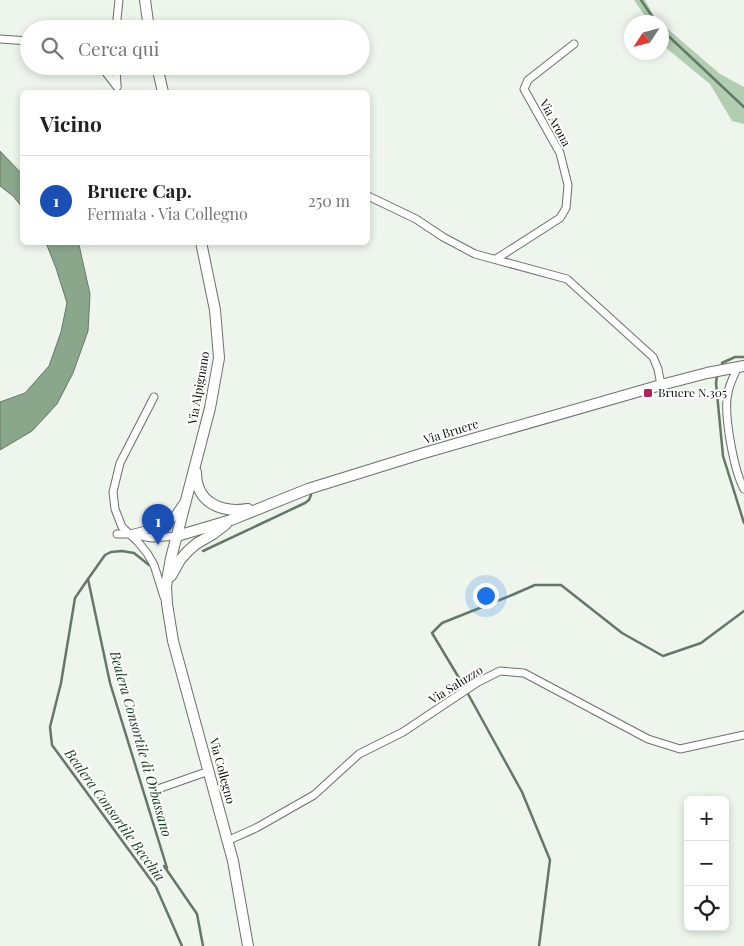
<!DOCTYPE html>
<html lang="it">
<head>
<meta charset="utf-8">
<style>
  body { margin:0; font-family:"Playfair Display",serif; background:#f2f2f2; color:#222 }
  .controls { position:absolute; right:15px; bottom:15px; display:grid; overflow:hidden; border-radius:8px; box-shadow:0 2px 8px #0003 }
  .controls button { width:45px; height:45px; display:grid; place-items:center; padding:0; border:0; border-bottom:1px solid #e0e0e0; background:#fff; color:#222; font:25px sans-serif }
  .compass { position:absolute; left:624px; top:15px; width:45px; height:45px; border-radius:50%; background:#fff; box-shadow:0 2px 8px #0003; rotate:234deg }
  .you { position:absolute; left:485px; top:595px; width:18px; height:18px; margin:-12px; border:4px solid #fff; border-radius:50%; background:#1a73e8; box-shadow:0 0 0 8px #1a73e833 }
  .badge { display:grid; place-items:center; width:32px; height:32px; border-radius:50%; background:#0b8043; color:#fff; font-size:16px; font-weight:700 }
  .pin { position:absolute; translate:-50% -41px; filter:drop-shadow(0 1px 2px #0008) }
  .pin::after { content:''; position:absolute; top:26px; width:18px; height:15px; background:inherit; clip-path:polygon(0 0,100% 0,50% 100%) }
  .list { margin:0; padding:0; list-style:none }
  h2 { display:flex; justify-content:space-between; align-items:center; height:65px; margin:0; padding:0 20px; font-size:21px }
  h2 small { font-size:16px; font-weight:400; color:#767676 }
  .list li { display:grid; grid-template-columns:32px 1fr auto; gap:15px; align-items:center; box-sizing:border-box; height:90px; padding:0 20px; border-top:1px solid #e0e0e0 }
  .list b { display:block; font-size:19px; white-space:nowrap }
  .list p { margin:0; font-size:16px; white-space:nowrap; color:#767676 }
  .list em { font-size:16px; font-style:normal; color:#767676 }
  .icon { flex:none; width:28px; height:28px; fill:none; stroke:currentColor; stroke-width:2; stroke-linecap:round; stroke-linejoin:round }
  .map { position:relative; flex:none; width:744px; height:946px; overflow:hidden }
  .search { position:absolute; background:#fff; box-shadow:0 2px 8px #0003; left:20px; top:20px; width:350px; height:55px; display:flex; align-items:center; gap:12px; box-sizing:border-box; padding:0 18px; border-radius:28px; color:#767676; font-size:19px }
  .panel { position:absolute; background:#fff; box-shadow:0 2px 8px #0003; left:20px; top:90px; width:350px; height:155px; border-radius:8px }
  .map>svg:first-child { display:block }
  .forest { fill:#b1ceb1 }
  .water { fill:#8aa78b; stroke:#647965 }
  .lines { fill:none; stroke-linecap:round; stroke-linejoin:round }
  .stream { stroke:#647965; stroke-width:2.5 }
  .street-casing { stroke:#6a716a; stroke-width:9 }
  .secondary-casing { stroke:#6a716a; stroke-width:12 }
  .street { stroke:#fff; stroke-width:7 }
  .secondary { stroke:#fff; stroke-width:10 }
  .poi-dot { fill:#b32559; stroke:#fff; stroke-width:2 }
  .labels { text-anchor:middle; stroke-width:4; stroke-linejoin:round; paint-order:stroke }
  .street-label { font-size:12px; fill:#0b0e0b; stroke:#fff }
  .poi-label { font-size:12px; fill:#0b0e0b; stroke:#fff; text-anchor:start }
  .water-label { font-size:14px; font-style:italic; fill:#103d17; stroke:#fff }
</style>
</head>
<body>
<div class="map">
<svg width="744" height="946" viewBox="0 0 744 946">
  <rect width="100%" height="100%" fill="#edf5ed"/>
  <g class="forest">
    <path d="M634 0H645L655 18 660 22H649Z"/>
    <path d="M662 24 720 74 744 87V124L732 121 710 84 665 47 662 41Z"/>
  </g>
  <g class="water">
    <path d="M0 151 22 174V207L13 196 0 186Z"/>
    <path d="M46 243H77L79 245 90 294 88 331 73 373 57 404 32 431 0 450V402L25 393 49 366 61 332 67 303 56 268Z"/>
  </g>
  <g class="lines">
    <g class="stream">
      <path d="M641 0 656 22"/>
      <path d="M662 30 744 107"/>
      <path d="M722 363 735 357H744"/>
      <path d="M717 376 716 383 723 456 744 523"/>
      <path d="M203 551 305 503 309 500 311 495"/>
      <path d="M149 565 134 553 122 551 111 552 105 555 88 579 110 683 167 868 164 866 197 914 203 946"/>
      <path d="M88 579 75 598 61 683 50 727 52 745 156 887 182 946"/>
      <path d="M539 946 550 860 522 792 462 683 432 633 442 623 512 595 535 585H561L622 633 663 656 701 643 744 611"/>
    </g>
    <defs>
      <g id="street">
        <path d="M116 29 119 0"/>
        <path d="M0 39 29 41"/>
        <path d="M101 66 117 87"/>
        <path d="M116 66 117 86"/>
        <path d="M368 196 416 219 443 237 475 254 567 279 653 357 658 369 661 385"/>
        <path d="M496 259 560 218 566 208 568 185 560 153 524 89 528 80 574 44"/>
        <path d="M737 368C734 376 729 385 728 393 723 413 734 471 744 489"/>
        <path d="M154 397 120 463 113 492 115 509 122 527 138 542 147 553 154 565 164 597"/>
        <path d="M117 534H130L152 538 177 536"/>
        <path d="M130 534 162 526 173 518 183 503"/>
        <path d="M155 790 209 771"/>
        <path d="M227 841 256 828 314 795 359 754 403 732 478 682 500 671 524 673 648 739 680 749 744 735"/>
      </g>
      <g id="secondary">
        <path d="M145 0 149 29"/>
        <path d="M157 66 163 92"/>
        <path d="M201 242 215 310 219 358 210 408 171 558 166 586 167 604 173 641 233 861 248 946"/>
        <path d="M196 472C196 503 221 513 248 509"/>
        <path d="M177 536 231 520 308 489 424 453 661 385 707 373 744 366"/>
        <path d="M171 576 180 560 188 551 196 544 213 534 226 524"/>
      </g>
    </defs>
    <use href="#street" class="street-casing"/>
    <use href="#secondary" class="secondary-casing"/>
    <use href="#street" class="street"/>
    <use href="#secondary" class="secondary"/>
  </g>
  <rect class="poi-dot" x="643" y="388" width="10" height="10" rx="2.5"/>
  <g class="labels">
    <g class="street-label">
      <text transform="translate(555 123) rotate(62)" y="4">Via Arona</text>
      <text transform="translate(199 388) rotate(-80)" y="4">Via Alpignano</text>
      <text transform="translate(451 432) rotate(-17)" y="4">Via Bruere</text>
      <text transform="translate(456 685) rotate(-32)" y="4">Via Saluzzo</text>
      <text transform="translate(222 771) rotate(75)" y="4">Via Collegno</text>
    </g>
    <g class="poi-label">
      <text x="658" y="397">Bruere N.305</text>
    </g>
    <g class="water-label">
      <text transform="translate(141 744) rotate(74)" y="5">Bealera Consortile di Orbassano</text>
      <text transform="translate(115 815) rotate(54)" y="5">Bealera Consortile Becchia</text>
    </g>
  </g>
</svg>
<div class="controls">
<button>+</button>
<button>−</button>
<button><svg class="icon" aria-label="locate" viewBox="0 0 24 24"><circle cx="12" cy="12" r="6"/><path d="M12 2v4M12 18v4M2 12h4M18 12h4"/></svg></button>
</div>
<svg class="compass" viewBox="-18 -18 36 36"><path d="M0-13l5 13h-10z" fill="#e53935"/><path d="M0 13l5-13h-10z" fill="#767676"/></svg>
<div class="you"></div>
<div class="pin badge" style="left:158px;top:545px;background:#1a4fb4">1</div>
<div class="search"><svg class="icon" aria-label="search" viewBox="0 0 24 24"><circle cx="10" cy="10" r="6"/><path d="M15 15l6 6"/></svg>Cerca qui</div>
<section class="panel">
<h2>Vicino<small></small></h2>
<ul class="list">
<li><span class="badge" style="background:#1a4fb4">1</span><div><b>Bruere Cap.</b><p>Fermata · Via Collegno</p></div><em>250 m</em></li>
</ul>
</section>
</div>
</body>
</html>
